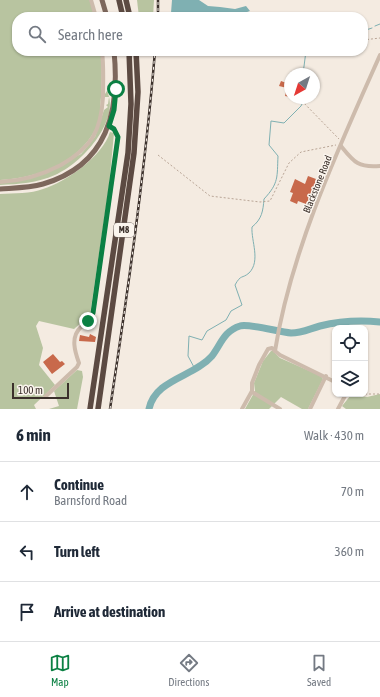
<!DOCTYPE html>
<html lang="en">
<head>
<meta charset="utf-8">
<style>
  body { margin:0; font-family:"Asap Condensed",sans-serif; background:#f6f6f7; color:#1f2937 }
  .controls { position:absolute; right:12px; bottom:12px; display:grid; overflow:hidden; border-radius:8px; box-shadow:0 1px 3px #0004 }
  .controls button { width:36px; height:36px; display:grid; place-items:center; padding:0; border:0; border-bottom:1px solid #e0e1e3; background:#fff; color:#1f2937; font:20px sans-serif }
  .compass { position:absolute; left:284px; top:68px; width:36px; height:36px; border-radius:50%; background:#fff; box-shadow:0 1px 3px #0004; rotate:219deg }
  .scale { position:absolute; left:12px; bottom:10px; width:57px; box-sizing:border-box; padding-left:4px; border:2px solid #3b302b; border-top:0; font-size:11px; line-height:14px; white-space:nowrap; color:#3b302b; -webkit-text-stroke:3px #fbf5ee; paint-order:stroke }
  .stop { position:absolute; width:12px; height:12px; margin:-9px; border:3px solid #0b8043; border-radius:50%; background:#fff }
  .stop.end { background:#0b8043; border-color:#fff; box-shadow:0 1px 4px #0008 }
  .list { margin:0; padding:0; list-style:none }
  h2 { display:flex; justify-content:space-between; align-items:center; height:52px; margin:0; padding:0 16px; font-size:17px }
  h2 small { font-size:13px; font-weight:400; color:#747a83 }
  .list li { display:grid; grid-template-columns:26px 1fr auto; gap:12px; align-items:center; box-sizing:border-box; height:60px; padding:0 16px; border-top:1px solid #e0e1e3 }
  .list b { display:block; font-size:15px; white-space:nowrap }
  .list p { margin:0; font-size:13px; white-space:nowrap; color:#747a83 }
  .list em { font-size:13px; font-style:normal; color:#747a83 }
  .icon { flex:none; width:22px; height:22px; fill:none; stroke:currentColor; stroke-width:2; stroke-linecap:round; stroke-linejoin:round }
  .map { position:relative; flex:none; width:380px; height:409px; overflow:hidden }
  .search { position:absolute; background:#fff; box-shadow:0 1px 3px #0004; left:12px; right:12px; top:12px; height:44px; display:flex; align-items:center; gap:10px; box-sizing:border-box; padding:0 14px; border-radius:16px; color:#747a83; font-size:15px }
  .sheet { height:232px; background:#fff }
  nav { display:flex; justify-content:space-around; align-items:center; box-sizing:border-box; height:56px; border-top:1px solid #e0e1e3; background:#fff; font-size:11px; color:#747a83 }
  nav a { display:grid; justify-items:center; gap:2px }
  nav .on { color:#0b8043 }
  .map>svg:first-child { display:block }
  .green { fill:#b8c4a0 }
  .water { fill:#7fb0b2 }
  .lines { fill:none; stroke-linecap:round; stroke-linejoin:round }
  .stream { stroke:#7fb0b2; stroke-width:1 }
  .river { stroke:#7fb0b2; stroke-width:7 }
  .building { fill:#c8694b }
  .path { stroke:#b9a596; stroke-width:1; stroke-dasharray:2 2; stroke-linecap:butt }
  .minor { stroke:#cdbbac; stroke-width:4 }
  .major { stroke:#7d675c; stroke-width:5 }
  .highway { stroke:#5c4a42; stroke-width:5.5 }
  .rail-casing { stroke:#3b302b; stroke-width:2.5 }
  .rail { stroke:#fbf5ee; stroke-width:1; stroke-dasharray:3; stroke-linecap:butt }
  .route { stroke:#0b8043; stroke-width:5 }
  .labels { text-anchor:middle; stroke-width:3; stroke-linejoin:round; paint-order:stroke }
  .shield { fill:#fbf5ee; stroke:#756b66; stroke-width:1 }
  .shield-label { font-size:9px; font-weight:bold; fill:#3b302b }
  .street-label { font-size:10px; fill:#3b302b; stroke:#fbf5ee }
</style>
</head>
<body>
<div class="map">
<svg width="380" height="409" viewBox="0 0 380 409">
  <rect width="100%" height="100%" fill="#f4ebe1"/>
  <g class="green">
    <path d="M0 0H91L95 17H17V51H101C102 68 102 80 101 97 100 105 101 113 99 121 84 161 40 178 0 180Z"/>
    <path d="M137 0H154L153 17H139Z"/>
    <path d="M107 91C121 121 81 164 55 175 37 183 19 184 0 185V183L27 179 81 154 95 137 104 110 108 107 106 105 108 104 109 97H105V94Z"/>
    <path d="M110 132 114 133 109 186 90 315 74 329 39 321 36 326 43 348 39 365 55 385 34 405 36 409H0V194C14 193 31 194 43 189 66 182 103 156 110 132Z"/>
    <path d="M271 351H273L280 358 321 376 323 379 308 409H302L281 397 269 409H245L255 391 254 383 263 361Z"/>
    <path d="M77 370 82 371 83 377 77 409H49L59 406 54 391Z"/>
    <path d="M380 394V409H346L342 406 351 395 367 397Z"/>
  </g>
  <path class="water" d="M172 0H199L208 6 220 7 235 9 246 6 250 11C228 20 198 17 173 17L171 13Z"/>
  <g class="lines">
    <g class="stream">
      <path d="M375 26 380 24"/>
      <path d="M363 31 372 28"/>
      <path d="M303 74 306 51"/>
      <path d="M195 369 188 356 189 336 202 340 207 331 226 320 231 311 242 305 235 285C241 274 242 279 249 273 261 261 251 241 252 227 262 219 263 211 264 199 279 183 277 177 278 156L269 145 271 121 284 123 301 106 305 98"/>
    </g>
    <path class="river" d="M149 409C155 379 194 377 212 356 221 344 224 331 240 326 248 323 279 332 291 333 302 333 309 329 320 326 340 321 360 320 380 322"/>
  </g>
  <g class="building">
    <path d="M281 81 289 84 290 81V97L285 96 287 88 279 86Z"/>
    <path d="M308 176 316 179 315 182 319 184 310 203 307 202 306 204 298 201 297 204 290 201 293 193 290 192 295 179 305 184Z"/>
    <path d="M90 334 96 337 95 342 79 341 80 335 89 337Z"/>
    <path d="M53 354 60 362 62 361 65 364 52 374 43 362Z"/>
  </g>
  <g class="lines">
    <g class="path">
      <path d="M295 17 301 16 307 17"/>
      <path d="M363 40 380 38"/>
      <path d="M299 98 339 139"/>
      <path d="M158 155 210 196 260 202 270 201 289 163 301 152 336 145"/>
      <path d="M357 394H380"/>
    </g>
    <g class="minor">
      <path d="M91 0 96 17"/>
      <path d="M341 146C354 162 358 168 380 166"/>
      <path d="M0 182C22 181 42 175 61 165 92 147 101 131 103 97 103 81 104 67 102 51"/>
      <path d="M335 382 280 355 275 351C291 250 339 147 380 55"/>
      <path d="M252 392 280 409"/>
      <path d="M45 397 77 367 79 363C75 352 70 337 81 327 86 322 90 320 93 313L118 137 114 129 109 126"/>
      <path d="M242 409 252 391V383L259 365 268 349 272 348 275 351"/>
      <path d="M310 409 326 376"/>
      <path d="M338 409 346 394"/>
    </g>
    <g class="major">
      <path d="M102 0 107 17"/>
      <path d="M0 189C14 188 29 188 43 184 108 165 120 111 114 51"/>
    </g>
    <g class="highway">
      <path d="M119 0 123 17"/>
      <path d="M126 0 130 17"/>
      <path d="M90 409 128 153 131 104 129 51"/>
      <path d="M98 409 134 153 138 92 136 51"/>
    </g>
    <defs>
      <g id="rail">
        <path d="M158 17V0"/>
        <path d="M110 409C128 290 145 171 155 51"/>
      </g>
    </defs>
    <use href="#rail" class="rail-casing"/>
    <use href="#rail" class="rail"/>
  </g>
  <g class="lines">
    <path class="route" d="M88 321 93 313 118 137 114 129 109 126 114 110 116 89"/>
  </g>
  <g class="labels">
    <rect class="shield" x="114" y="223" width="20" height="14" rx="3"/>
    <g class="shield-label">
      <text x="124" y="233">M8</text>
    </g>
    <g class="street-label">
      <text transform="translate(317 184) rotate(-68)" y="4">Blackstone Road</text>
    </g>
  </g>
</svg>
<div class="controls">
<button><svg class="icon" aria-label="locate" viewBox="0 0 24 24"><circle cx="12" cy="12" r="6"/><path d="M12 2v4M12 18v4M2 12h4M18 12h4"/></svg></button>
<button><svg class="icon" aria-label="layers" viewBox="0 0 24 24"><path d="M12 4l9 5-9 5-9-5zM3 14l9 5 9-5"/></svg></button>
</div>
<svg class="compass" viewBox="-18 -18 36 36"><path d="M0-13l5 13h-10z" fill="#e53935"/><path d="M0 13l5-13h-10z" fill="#747a83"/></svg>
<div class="scale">100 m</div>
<div class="stop" style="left:116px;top:89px"></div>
<div class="stop end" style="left:88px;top:321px"></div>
<div class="search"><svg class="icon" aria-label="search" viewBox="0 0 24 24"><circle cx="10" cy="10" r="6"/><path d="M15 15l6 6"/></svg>Search here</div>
</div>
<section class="sheet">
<h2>6 min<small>Walk · 430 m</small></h2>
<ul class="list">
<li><svg class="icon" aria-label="ahead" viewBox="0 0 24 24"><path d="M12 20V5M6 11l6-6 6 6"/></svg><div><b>Continue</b><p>Barnsford Road</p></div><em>70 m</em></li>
<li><svg class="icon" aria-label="left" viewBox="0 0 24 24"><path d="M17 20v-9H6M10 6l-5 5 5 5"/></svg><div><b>Turn left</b></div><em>360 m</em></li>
<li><svg class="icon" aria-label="arrive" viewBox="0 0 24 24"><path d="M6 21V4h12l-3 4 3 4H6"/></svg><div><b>Arrive at destination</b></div></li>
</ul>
</section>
<nav>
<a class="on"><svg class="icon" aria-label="map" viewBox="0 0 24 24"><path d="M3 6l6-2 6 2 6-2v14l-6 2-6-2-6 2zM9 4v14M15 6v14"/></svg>Map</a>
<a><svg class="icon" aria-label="directions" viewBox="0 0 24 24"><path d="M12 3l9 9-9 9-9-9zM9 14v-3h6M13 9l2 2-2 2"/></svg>Directions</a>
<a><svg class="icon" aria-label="saved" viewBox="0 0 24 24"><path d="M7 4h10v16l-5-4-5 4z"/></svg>Saved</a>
</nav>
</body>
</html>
